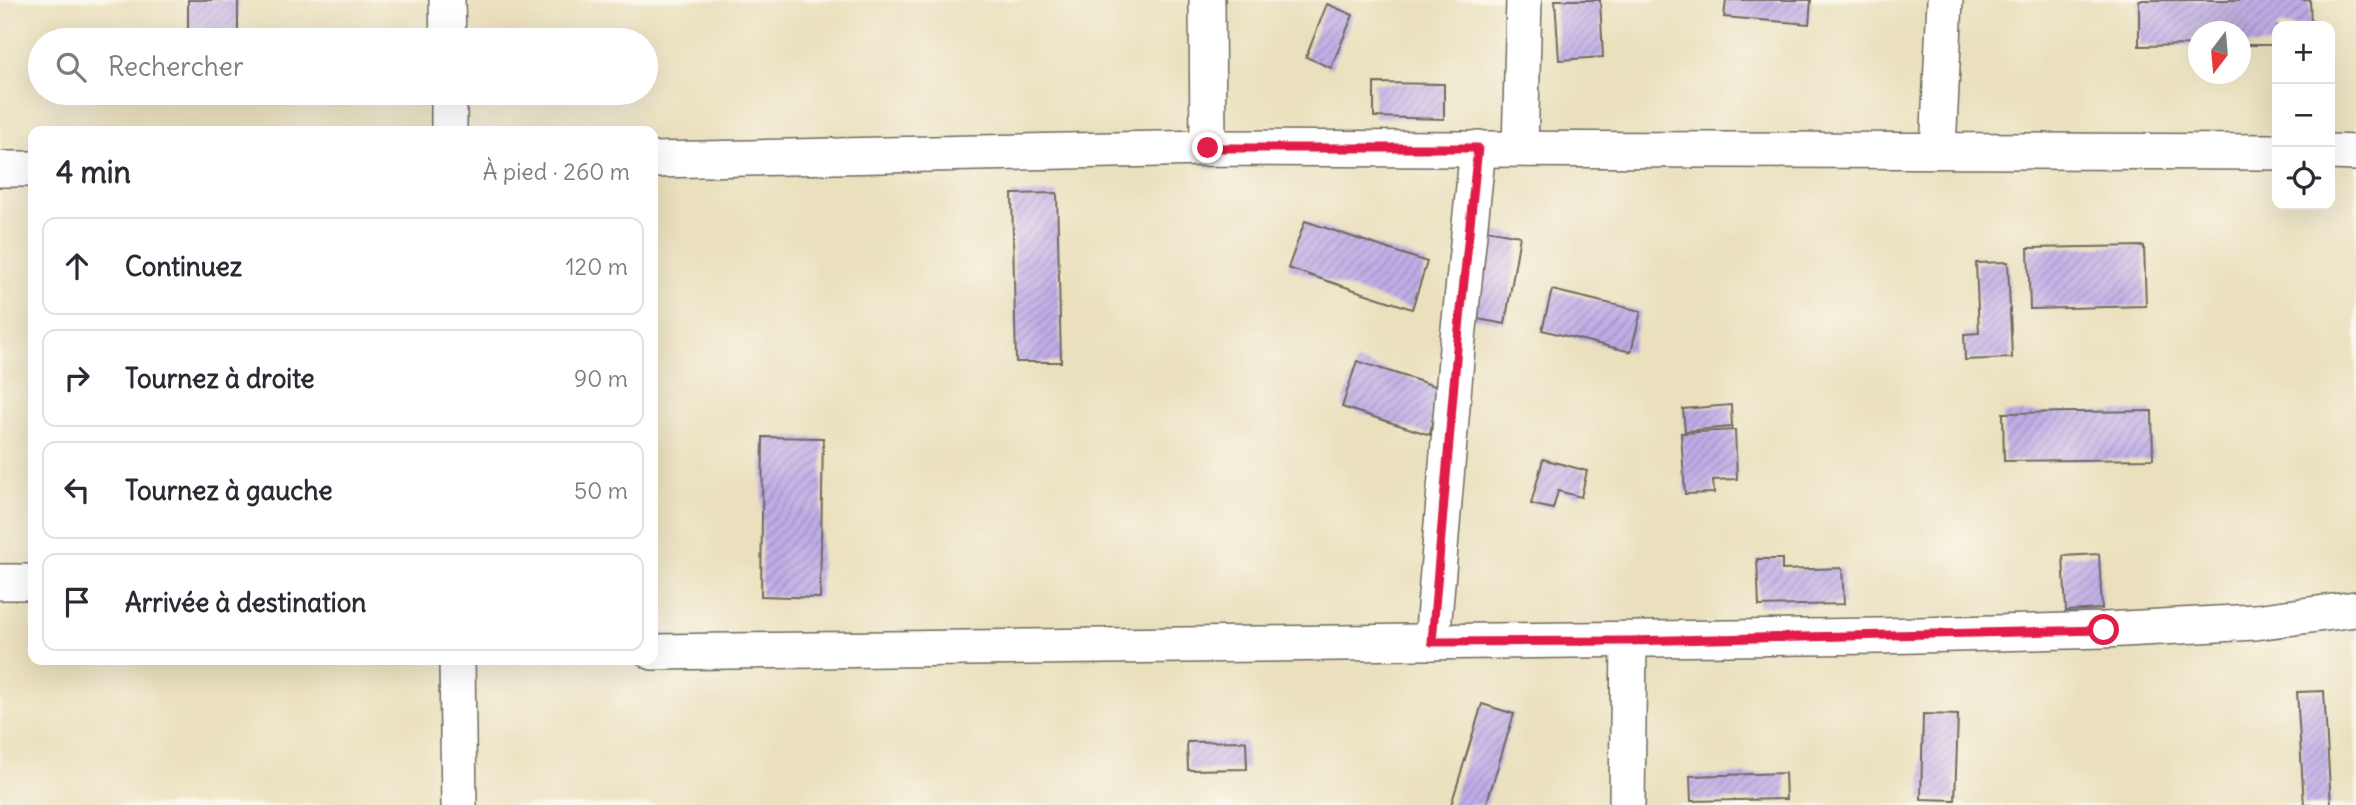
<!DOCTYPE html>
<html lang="fr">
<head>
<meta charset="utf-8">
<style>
  body { margin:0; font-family:Delius,sans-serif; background:#f2f2f3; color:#2b2b33 }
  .controls { position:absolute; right:21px; top:21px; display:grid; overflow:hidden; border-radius:14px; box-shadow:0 7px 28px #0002 }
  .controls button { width:63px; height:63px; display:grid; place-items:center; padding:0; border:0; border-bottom:2px solid #e1e1e2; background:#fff; color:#2b2b33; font:35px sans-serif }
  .compass { position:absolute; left:2188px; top:21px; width:63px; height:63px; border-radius:50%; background:#fff; box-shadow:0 7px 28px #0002; rotate:196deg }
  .stop { position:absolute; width:21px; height:21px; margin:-16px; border:5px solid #e11d48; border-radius:50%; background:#fff }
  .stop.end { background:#e11d48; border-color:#fff; box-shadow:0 2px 7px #0008 }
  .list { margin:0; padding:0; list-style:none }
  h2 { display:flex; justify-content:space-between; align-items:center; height:91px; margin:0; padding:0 28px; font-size:30px }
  h2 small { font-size:23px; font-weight:400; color:#7c7c81 }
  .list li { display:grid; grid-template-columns:46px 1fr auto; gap:21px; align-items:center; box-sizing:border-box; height:98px; margin:0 14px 14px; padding:0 14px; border:2px solid #e1e1e2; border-radius:14px }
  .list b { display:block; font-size:26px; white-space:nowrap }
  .list em { font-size:23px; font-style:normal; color:#7c7c81 }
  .icon { flex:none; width:38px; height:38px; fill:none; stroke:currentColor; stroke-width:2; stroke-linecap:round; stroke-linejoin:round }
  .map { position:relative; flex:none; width:2356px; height:805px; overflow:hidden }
  .search { position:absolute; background:#fff; box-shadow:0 7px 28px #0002; left:28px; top:28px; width:630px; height:77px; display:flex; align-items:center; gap:18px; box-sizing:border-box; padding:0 24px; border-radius:38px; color:#7c7c81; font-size:26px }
  .panel { position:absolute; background:#fff; box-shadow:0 7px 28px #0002; left:28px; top:126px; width:630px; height:539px; border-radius:14px }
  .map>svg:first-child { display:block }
  .building { fill:url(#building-hatch) }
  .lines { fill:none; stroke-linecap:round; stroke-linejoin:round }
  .street-casing { stroke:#6e6a5e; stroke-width:38 }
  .street { stroke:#fff; stroke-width:35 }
  .route { stroke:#e11d48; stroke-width:9 }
</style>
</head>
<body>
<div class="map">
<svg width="2356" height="805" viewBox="0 0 2356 805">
  <defs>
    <pattern id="building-hatch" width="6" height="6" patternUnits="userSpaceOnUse" patternTransform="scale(1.75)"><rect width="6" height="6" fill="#c0ade7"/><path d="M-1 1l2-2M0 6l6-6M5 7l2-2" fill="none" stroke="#9c8dbb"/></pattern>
  </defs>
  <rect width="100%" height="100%" fill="#fbf7ec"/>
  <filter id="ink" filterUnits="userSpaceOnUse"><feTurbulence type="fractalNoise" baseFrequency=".0143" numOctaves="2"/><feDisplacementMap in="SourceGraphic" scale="14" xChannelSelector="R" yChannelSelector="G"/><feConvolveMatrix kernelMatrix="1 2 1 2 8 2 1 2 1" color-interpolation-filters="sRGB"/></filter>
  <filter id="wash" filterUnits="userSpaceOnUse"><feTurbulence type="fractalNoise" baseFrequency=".00686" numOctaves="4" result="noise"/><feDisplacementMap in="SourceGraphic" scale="28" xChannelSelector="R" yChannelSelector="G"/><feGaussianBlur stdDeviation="1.57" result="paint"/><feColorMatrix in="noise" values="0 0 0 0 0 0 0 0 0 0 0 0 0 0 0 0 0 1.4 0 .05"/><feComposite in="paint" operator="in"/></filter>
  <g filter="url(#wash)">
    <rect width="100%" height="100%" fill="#eae0bd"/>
    <g id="blocks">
      <g class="building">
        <rect x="188" y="0" width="50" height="40"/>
        <path d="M1555 0H1600L1603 57 1559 60Z"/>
        <path d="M1726 0H1811L1809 24 1724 17Z"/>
        <path d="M2139 0H2310L2311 26H2277V45H2240V32H2198V45L2139 46Z"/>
        <path d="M1327 4 1353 15 1331 68 1306 57Z"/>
        <path d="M1374 83 1444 84V119L1374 117Z"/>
        <path d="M1057 193 1061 362H1016L1012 194Z"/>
        <path d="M1305 221 1427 262 1412 309 1288 268Z"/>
        <path d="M1481 229 1520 236 1505 324 1467 317Z"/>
        <path d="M2144 246 2146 306 2030 309 2028 248Z"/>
        <path d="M2008 262 2012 358 1965 360 1964 334 1979 333 1976 263Z"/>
        <path d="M1552 290 1641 311 1631 352 1542 330Z"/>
        <path d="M1357 361 1438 387 1430 435 1342 407Z"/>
        <path d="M1731 405 1732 427 1685 431 1683 409Z"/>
        <path d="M2152 411 2153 459 2004 461 2003 413Z"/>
        <path d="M1735 430 1737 479 1713 480 1714 493 1685 494 1681 433Z"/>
        <path d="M763 437 823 438 820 598 761 596Z"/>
        <path d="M1543 459 1587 471 1581 497 1558 491 1553 509 1531 504Z"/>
        <path d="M2099 554 2102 609 2066 611 2063 556Z"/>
        <path d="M1757 559H1782V570L1842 568 1844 604 1759 606Z"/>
        <path d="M2324 691 2331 805H2304L2297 692Z"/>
        <path d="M1482 704 1514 714 1486 805H1451Z"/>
        <path d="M1923 714 1958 715 1955 800 1921 799Z"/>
        <path d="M1246 741 1247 769 1188 770 1187 742Z"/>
        <path d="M1785 773 1786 799 1691 801 1690 776Z"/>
      </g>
    </g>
  </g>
  <g filter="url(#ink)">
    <use href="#blocks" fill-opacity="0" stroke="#6e6a5e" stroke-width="2"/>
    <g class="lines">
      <defs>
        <g id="street">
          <path d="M447 0 448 40"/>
          <path d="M1207 0 1208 148"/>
          <path d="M449 93V131"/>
          <path d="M1520 148 1524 0"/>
          <path d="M1938 150 1945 0"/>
          <path d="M2330 152 2356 153"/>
          <path d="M653 160 1208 148 2277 152"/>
          <path d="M0 169H33"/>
          <path d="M0 582H33"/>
          <path d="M1432 642 1457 348 1478 148"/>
          <path d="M653 652 1879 636 2104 630 2255 622 2356 609"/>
          <path d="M457 660 459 805"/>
          <path d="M1627 805 1629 641"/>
        </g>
      </defs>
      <use href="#street" class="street-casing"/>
      <use href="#street" class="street"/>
    </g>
  </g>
  <g class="lines" filter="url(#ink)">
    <path class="route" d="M1208 148H1478L1457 348 1432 642 1629 641 2104 630"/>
  </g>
</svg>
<div class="controls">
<button>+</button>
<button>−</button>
<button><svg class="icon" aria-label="locate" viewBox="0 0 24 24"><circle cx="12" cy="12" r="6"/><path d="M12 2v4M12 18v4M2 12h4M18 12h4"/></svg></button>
</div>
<svg class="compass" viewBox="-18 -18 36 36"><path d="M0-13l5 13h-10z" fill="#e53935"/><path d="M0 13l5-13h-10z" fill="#7c7c81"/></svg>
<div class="stop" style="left:2104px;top:630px"></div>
<div class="stop end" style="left:1208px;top:148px"></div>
<div class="search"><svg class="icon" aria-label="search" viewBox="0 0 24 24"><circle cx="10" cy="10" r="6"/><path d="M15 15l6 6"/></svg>Rechercher</div>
<section class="panel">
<h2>4 min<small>À pied · 260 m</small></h2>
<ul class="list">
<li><svg class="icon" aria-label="ahead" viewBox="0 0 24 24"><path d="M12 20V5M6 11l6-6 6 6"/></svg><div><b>Continuez</b></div><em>120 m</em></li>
<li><svg class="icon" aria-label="right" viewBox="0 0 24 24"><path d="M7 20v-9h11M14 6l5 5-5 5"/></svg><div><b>Tournez à droite</b></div><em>90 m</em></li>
<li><svg class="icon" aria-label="left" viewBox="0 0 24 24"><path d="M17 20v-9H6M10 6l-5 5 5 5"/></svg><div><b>Tournez à gauche</b></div><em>50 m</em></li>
<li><svg class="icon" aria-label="arrive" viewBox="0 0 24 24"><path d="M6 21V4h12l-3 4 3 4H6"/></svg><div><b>Arrivée à destination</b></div></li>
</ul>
</section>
</div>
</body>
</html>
